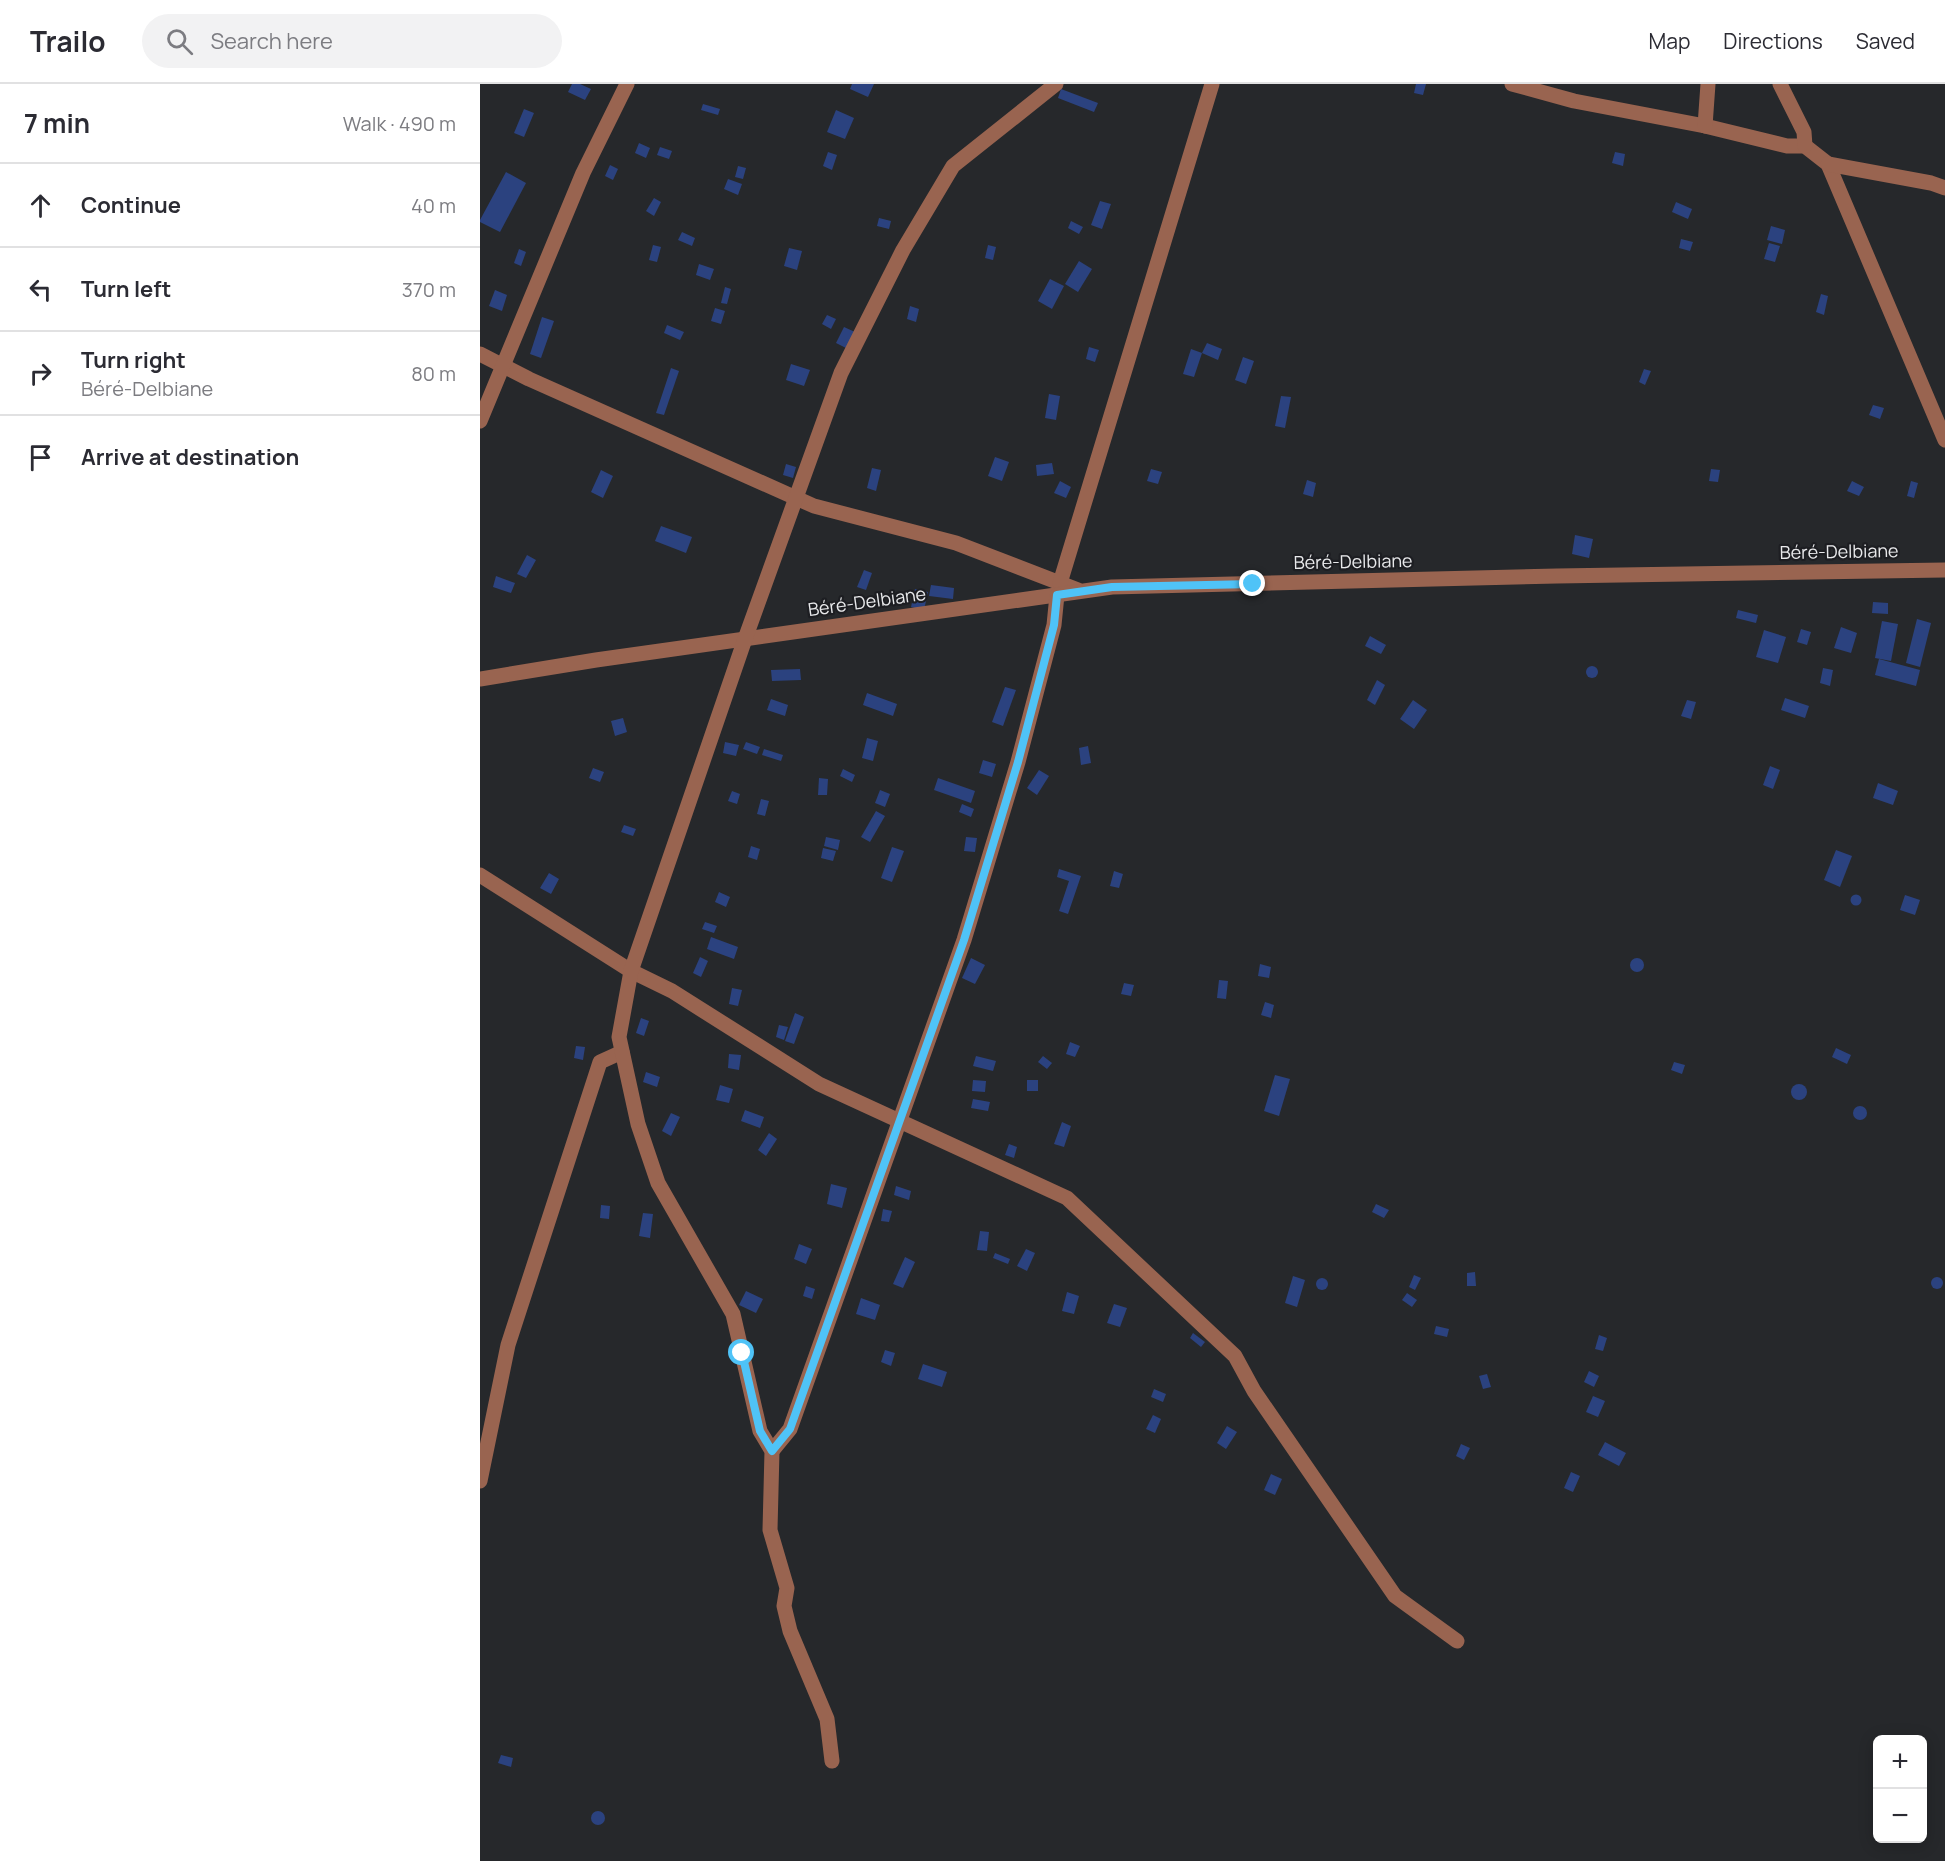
<!DOCTYPE html>
<html lang="en">
<head>
<meta charset="utf-8">
<style>
  body { margin:0; font-family:Manrope,sans-serif; background:#f2f2f3; color:#2b2b33 }
  .controls { position:absolute; right:18px; bottom:18px; display:grid; overflow:hidden; border-radius:9px; box-shadow:0 3px 15px #0003 }
  .controls button { width:54px; height:54px; display:grid; place-items:center; padding:0; border:0; border-bottom:2px solid #e1e1e2; background:#fff; color:#2b2b33; font:30px sans-serif }
  .stop { position:absolute; width:18px; height:18px; margin:-14px; border:4px solid #4fc3f7; border-radius:50%; background:#fff }
  .stop.end { background:#4fc3f7; border-color:#fff; box-shadow:0 2px 6px #0008 }
  .list { margin:0; padding:0; list-style:none }
  h2 { display:flex; justify-content:space-between; align-items:center; height:78px; margin:0; padding:0 24px; font-size:26px }
  h2 small { font-size:20px; font-weight:400; color:#7c7c81 }
  .list li { display:grid; grid-template-columns:39px 1fr auto; gap:18px; align-items:center; box-sizing:border-box; height:84px; padding:0 24px; border-top:2px solid #e1e1e2 }
  .list b { display:block; font-size:22px; white-space:nowrap }
  .list p { margin:0; font-size:20px; white-space:nowrap; color:#7c7c81 }
  .list em { font-size:20px; font-style:normal; color:#7c7c81 }
  .icon { flex:none; width:33px; height:33px; fill:none; stroke:currentColor; stroke-width:2; stroke-linecap:round; stroke-linejoin:round }
  .map { position:relative; flex:none; width:1465px; height:1777px; overflow:hidden }
  header { display:flex; align-items:center; gap:36px; box-sizing:border-box; height:84px; padding:0 30px; background:#fff; border-bottom:2px solid #e1e1e2 }
  header strong { font-size:28px }
  nav { display:flex; gap:33px; margin-inline-start:auto; font-size:21px }
  .search { width:420px; height:54px; background:#f2f2f3; display:flex; align-items:center; gap:15px; box-sizing:border-box; padding:0 21px; border-radius:33px; color:#7c7c81; font-size:22px }
  main { display:flex }
  aside { flex:1; background:#fff }
  .map>svg:first-child { display:block }
  .building { fill:#2b427f }
  .lines { fill:none; stroke-linecap:round; stroke-linejoin:round }
  .minor { stroke:#996450; stroke-width:15 }
  .route { stroke:#4fc3f7; stroke-width:8 }
  .labels { text-anchor:middle; stroke-width:4.5; stroke-linejoin:round; paint-order:stroke }
  .street-label { font-size:18px; fill:#e8e9eb; stroke:#1d1e22 }
</style>
</head>
<body>
<header>
<strong>Trailo</strong>
<div class="search"><svg class="icon" aria-label="search" viewBox="0 0 24 24"><circle cx="10" cy="10" r="6"/><path d="M15 15l6 6"/></svg>Search here</div>
<nav><a>Map</a><a>Directions</a><a>Saved</a></nav>
</header>
<main>
<aside>
<h2>7 min<small>Walk · 490 m</small></h2>
<ul class="list">
<li><svg class="icon" aria-label="ahead" viewBox="0 0 24 24"><path d="M12 20V5M6 11l6-6 6 6"/></svg><div><b>Continue</b></div><em>40 m</em></li>
<li><svg class="icon" aria-label="left" viewBox="0 0 24 24"><path d="M17 20v-9H6M10 6l-5 5 5 5"/></svg><div><b>Turn left</b></div><em>370 m</em></li>
<li><svg class="icon" aria-label="right" viewBox="0 0 24 24"><path d="M7 20v-9h11M14 6l5 5-5 5"/></svg><div><b>Turn right</b><p>Béré-Delbiane</p></div><em>80 m</em></li>
<li><svg class="icon" aria-label="arrive" viewBox="0 0 24 24"><path d="M6 21V4h12l-3 4 3 4H6"/></svg><div><b>Arrive at destination</b></div></li>
</ul>
</aside>
<div class="map">
<svg width="1465" height="1777" viewBox="0 0 1465 1777">
  <rect width="100%" height="100%" fill="#26282b"/>
  <g class="building">
    <path d="M92 0H100L111 5 105 16 88 8Z"/>
    <path d="M372 0H394L388 13 370 5Z"/>
    <path d="M936 0H946L943 11 934 9Z"/>
    <path d="M581 5 618 19 614 28 578 14Z"/>
    <path d="M223 20 240 25 238 31 221 26Z"/>
    <path d="M44 25 54 29 44 53 34 49Z"/>
    <path d="M356 26 374 34 365 55 347 48Z"/>
    <path d="M159 59 170 64 166 74 155 69Z"/>
    <path d="M180 63 192 67 189 75 177 71Z"/>
    <path d="M348 68 357 71 352 86 343 82Z"/>
    <path d="M1135 68 1145 70 1143 82 1132 79Z"/>
    <path d="M130 81 138 85 133 96 125 92Z"/>
    <path d="M258 82 266 84 263 95 255 93Z"/>
    <path d="M26 88 46 99 20 148 0 138V136Z"/>
    <path d="M248 95 262 100 258 111 244 105Z"/>
    <path d="M174 114 181 118 174 132 166 127Z"/>
    <path d="M620 117 631 120 622 145 611 141Z"/>
    <path d="M1196 118 1212 125 1208 135 1192 128Z"/>
    <path d="M399 134 411 137 409 145 397 142Z"/>
    <path d="M591 137 603 143 599 150 588 144Z"/>
    <path d="M1291 142 1305 146 1302 160 1287 156Z"/>
    <path d="M202 148 215 154 212 162 198 156Z"/>
    <path d="M1201 155 1213 158 1210 167 1199 164Z"/>
    <path d="M1289 159 1300 162 1295 178 1284 175Z"/>
    <path d="M173 161 181 163 177 178 169 176Z"/>
    <path d="M508 161 516 163 513 176 505 174Z"/>
    <path d="M309 164 322 167 317 186 304 182Z"/>
    <path d="M39 165 46 168 41 182 34 179Z"/>
    <path d="M599 177 612 185 598 208 585 200Z"/>
    <path d="M219 180 234 185 230 196 216 191Z"/>
    <path d="M570 195 584 202 572 225 558 217Z"/>
    <path d="M245 203 251 205 247 220 241 219Z"/>
    <path d="M15 206 27 211 22 227 9 222Z"/>
    <path d="M1341 210 1348 212 1344 231 1336 228Z"/>
    <path d="M430 222 439 225 436 238 427 235Z"/>
    <path d="M235 224 245 227 241 240 231 237Z"/>
    <path d="M347 231 356 235 351 245 342 240Z"/>
    <path d="M62 233 74 237 61 274 50 270Z"/>
    <path d="M187 241 204 248 200 256 184 249Z"/>
    <path d="M364 243 375 248 368 265 356 259Z"/>
    <path d="M727 259 742 265 738 276 722 269Z"/>
    <path d="M609 263 619 266 615 278 606 275Z"/>
    <path d="M711 265 722 269 714 293 703 290Z"/>
    <path d="M763 273 774 277 766 300 755 296Z"/>
    <path d="M311 280 330 286 324 302 306 296Z"/>
    <path d="M191 284 199 287 184 331 176 329Z"/>
    <path d="M1164 285 1171 287 1165 301 1159 298Z"/>
    <path d="M569 310 580 312 576 336 565 334Z"/>
    <path d="M801 312 811 313 805 344 795 342Z"/>
    <path d="M1393 321 1404 324 1400 335 1389 331Z"/>
    <path d="M515 373 529 378 522 397 508 392Z"/>
    <path d="M572 379 574 390 557 392 556 381Z"/>
    <path d="M306 380 316 383 313 394 303 391Z"/>
    <path d="M392 384 401 386 396 407 387 404Z"/>
    <path d="M671 385 682 388 678 400 667 397Z"/>
    <path d="M1231 385 1240 386 1238 398 1229 397Z"/>
    <path d="M121 386 133 392 123 414 111 408Z"/>
    <path d="M827 396 836 399 833 413 823 410Z"/>
    <path d="M580 397 591 403 586 414 574 409Z"/>
    <path d="M1372 397 1384 403 1379 412 1367 407Z"/>
    <path d="M1431 397 1438 399 1434 414 1427 412Z"/>
    <path d="M181 442 212 453 206 469 175 457Z"/>
    <path d="M1095 451 1113 455 1109 474 1092 470Z"/>
    <path d="M47 471 56 476 46 494 37 490Z"/>
    <path d="M384 486 392 489 386 506 377 503Z"/>
    <path d="M16 492 35 499 31 509 13 503Z"/>
    <path d="M451 501 474 504 473 515 449 512Z"/>
    <path d="M435 505 448 508 444 526 431 523Z"/>
    <path d="M1393 518 1408 519V530L1392 529Z"/>
    <path d="M1258 526 1278 531 1276 539 1256 534Z"/>
    <path d="M1437 535 1451 539 1440 583 1426 579Z"/>
    <path d="M1402 537 1418 540 1411 577 1395 574Z"/>
    <path d="M1361 543 1377 549 1371 569 1354 564Z"/>
    <path d="M1321 545 1331 548 1327 561 1317 558Z"/>
    <path d="M1284 546 1306 553 1298 579 1276 573Z"/>
    <path d="M890 552 906 561 901 570 885 562Z"/>
    <path d="M1399 575 1440 586 1436 602 1395 591Z"/>
    <circle cx="1112" cy="588" r="6"/>
    <path d="M1343 584 1353 586 1350 602 1340 599Z"/>
    <path d="M320 585 321 596 292 597 291 586Z"/>
    <path d="M897 596 905 601 895 621 887 616Z"/>
    <path d="M525 603 536 606 523 642 512 638Z"/>
    <path d="M387 609 417 620 413 632 383 621Z"/>
    <path d="M1305 614 1329 622 1325 634 1301 626Z"/>
    <path d="M291 615 308 621 305 632 287 626Z"/>
    <path d="M933 616 947 626 934 645 920 635Z"/>
    <path d="M1207 616 1216 618 1211 635 1201 632Z"/>
    <path d="M143 634 147 648 135 652 131 637Z"/>
    <path d="M387 654 398 657 393 677 382 674Z"/>
    <path d="M245 658 259 661 256 672 243 669Z"/>
    <path d="M266 658 280 663 277 670 263 665Z"/>
    <path d="M608 662 611 679 601 681 599 664Z"/>
    <path d="M284 665 303 671 301 677 282 671Z"/>
    <path d="M503 676 516 680 512 693 499 689Z"/>
    <path d="M1290 682 1300 686 1293 705 1283 701Z"/>
    <path d="M113 684 124 688 120 698 109 694Z"/>
    <path d="M363 685 375 691 372 698 360 692Z"/>
    <path d="M559 686 569 692 557 711 547 704Z"/>
    <path d="M339 694 348 695 347 711H338Z"/>
    <path d="M458 694 495 707 491 719 454 706Z"/>
    <path d="M1398 699 1418 707 1413 721 1393 714Z"/>
    <path d="M400 706 410 710 405 723 395 719Z"/>
    <path d="M252 707 260 710 257 720 248 717Z"/>
    <path d="M281 715 289 717 285 732 277 730Z"/>
    <path d="M482 720 494 725 491 733 479 728Z"/>
    <path d="M396 727 405 732 390 758 381 753Z"/>
    <path d="M144 741 156 745 153 752 141 748Z"/>
    <path d="M346 753 360 756 358 766 344 762Z"/>
    <path d="M486 753 497 754 495 768 484 767Z"/>
    <path d="M271 762 280 765 277 776 268 773Z"/>
    <path d="M412 763 424 767 412 798 401 794Z"/>
    <path d="M343 764 356 767 353 777 341 774Z"/>
    <path d="M1356 766 1372 772 1360 803 1344 796Z"/>
    <path d="M579 785 601 792 588 830 579 827 589 797 577 793Z"/>
    <path d="M634 787 643 790 639 804 630 802Z"/>
    <path d="M69 789 79 795 71 810 60 804Z"/>
    <path d="M239 808 250 813 246 823 235 818Z"/>
    <circle cx="1376" cy="816" r="5.5"/>
    <path d="M1425 811 1440 816 1435 831 1420 826Z"/>
    <path d="M225 838 237 842 234 849 222 845Z"/>
    <path d="M231 853 258 863 254 875 227 865Z"/>
    <path d="M220 873 228 877 221 893 213 889Z"/>
    <circle cx="1157" cy="881" r="7"/>
    <path d="M491 874 505 881 495 900 482 894Z"/>
    <path d="M780 880 791 883 789 894 778 892Z"/>
    <path d="M739 896 748 897 746 915 737 914Z"/>
    <path d="M644 899 654 901 651 912 641 910Z"/>
    <path d="M252 904 262 906 258 922 249 920Z"/>
    <path d="M785 918 794 921 791 934 781 931Z"/>
    <path d="M315 929 324 933 314 960 305 957Z"/>
    <path d="M161 934 169 937 164 952 156 949Z"/>
    <path d="M299 941 308 943 304 956 296 953Z"/>
    <path d="M590 958 600 962 595 973 586 970Z"/>
    <path d="M96 962 105 963 103 976 94 974Z"/>
    <path d="M1356 964 1371 971 1367 980 1352 973Z"/>
    <path d="M249 970 261 971 259 986 248 984Z"/>
    <path d="M496 972 516 977 513 987 493 982Z"/>
    <path d="M563 972 572 979 567 985 558 978Z"/>
    <path d="M1194 978 1205 981 1202 990 1191 986Z"/>
    <path d="M166 988 180 993 177 1003 163 998Z"/>
    <path d="M795 991 810 995 799 1032 784 1027Z"/>
    <path d="M493 996 506 997 505 1008 492 1007Z"/>
    <rect x="547" y="996" width="11" height="11"/>
    <circle cx="1319" cy="1008" r="8"/>
    <path d="M240 1001 253 1005 249 1019 236 1016Z"/>
    <path d="M493 1015 510 1018 508 1027 491 1024Z"/>
    <circle cx="1380" cy="1029" r="7"/>
    <path d="M265 1026 284 1033 280 1044 261 1037Z"/>
    <path d="M191 1029 200 1033 191 1052 182 1047Z"/>
    <path d="M582 1038 591 1042 584 1063 574 1060Z"/>
    <path d="M289 1049 297 1055 286 1072 278 1066Z"/>
    <path d="M529 1060 537 1063 534 1074 525 1071Z"/>
    <path d="M351 1100 367 1104 362 1124 347 1120Z"/>
    <path d="M416 1102 431 1107 429 1116 414 1111Z"/>
    <path d="M896 1120 909 1126 904 1134 892 1128Z"/>
    <path d="M121 1121 130 1122 129 1135 120 1134Z"/>
    <path d="M403 1125 412 1127 409 1138 401 1137Z"/>
    <path d="M163 1129 173 1130 170 1154 159 1152Z"/>
    <path d="M500 1147 509 1148 507 1167 497 1166Z"/>
    <path d="M319 1160 332 1165 326 1180 314 1175Z"/>
    <path d="M546 1165 555 1169 547 1187 537 1182Z"/>
    <path d="M515 1169 530 1175 528 1180 513 1174Z"/>
    <path d="M425 1173 435 1178 423 1204 413 1200Z"/>
    <path d="M995 1188 996 1202H987V1189Z"/>
    <path d="M934 1191 941 1194 935 1206 929 1203Z"/>
    <path d="M813 1192 825 1196 817 1223 805 1219Z"/>
    <circle cx="1457" cy="1199" r="6"/>
    <circle cx="842" cy="1200" r="6"/>
    <path d="M326 1202 335 1205 332 1215 323 1212Z"/>
    <path d="M266 1207 283 1215 276 1229 259 1221Z"/>
    <path d="M587 1208 599 1212 594 1230 582 1227Z"/>
    <path d="M927 1209 937 1216 932 1223 922 1216Z"/>
    <path d="M381 1214 400 1221 395 1236 376 1230Z"/>
    <path d="M634 1220 647 1224 640 1243 627 1239Z"/>
    <path d="M956 1242 969 1245 967 1253 954 1250Z"/>
    <path d="M713 1249 725 1258 721 1263 710 1254Z"/>
    <path d="M1119 1251 1127 1254 1123 1267 1115 1265Z"/>
    <path d="M405 1266 415 1269 411 1282 401 1278Z"/>
    <path d="M443 1280 467 1288 462 1303 438 1295Z"/>
    <path d="M1109 1287 1119 1292 1114 1303 1104 1298Z"/>
    <path d="M1007 1290 1011 1303 1003 1305 999 1292Z"/>
    <path d="M674 1305 686 1310 683 1318 671 1313Z"/>
    <path d="M1113 1312 1125 1317 1118 1333 1106 1328Z"/>
    <path d="M673 1331 681 1335 675 1349 666 1345Z"/>
    <path d="M747 1342 757 1348 746 1365 737 1359Z"/>
    <path d="M1125 1358 1146 1369 1139 1382 1118 1371Z"/>
    <path d="M981 1360 990 1364 984 1376 976 1372Z"/>
    <path d="M1091 1388 1100 1392 1093 1408 1084 1404Z"/>
    <path d="M791 1390 802 1395 795 1411 784 1406Z"/>
    <path d="M21 1671 33 1674 31 1683 18 1679Z"/>
    <circle cx="118" cy="1734" r="7"/>
  </g>
  <g class="lines">
    <g class="minor">
      <path d="M1032 0 1094 17 1225 42 1307 62H1325L1348 80 1465 356"/>
      <path d="M1300 0 1324 48 1325 62"/>
      <path d="M1225 42 1228 0"/>
      <path d="M1348 80 1451 99 1465 104"/>
      <path d="M0 270 49 295 334 422 476 459 598 506"/>
      <path d="M0 337 103 89 147 0"/>
      <path d="M580 499 732 0"/>
      <path d="M0 595 116 576 632 503 1077 492 1465 486"/>
      <path d="M0 791 151 887 192 907 339 1000 587 1114 755 1272 774 1307 915 1512 977 1557"/>
      <path d="M292 1367 310 1345 484 856 538 678 574 541 577 511"/>
      <path d="M0 1397 28 1261 120 978 142 968"/>
      <path d="M352 1677 347 1635 310 1547 304 1522 307 1504 290 1446 292 1367 280 1347 253 1230 178 1099 158 1040 139 953 151 887 265 555 361 289 423 166 473 82 576 0"/>
    </g>
  </g>
  <g class="lines">
    <path class="route" d="M262 1269 280 1347 292 1367 310 1345 484 856 538 678 574 541 577 511 632 503 773 500"/>
  </g>
  <g class="labels">
    <g class="street-label">
      <text transform="translate(1359 468) rotate(-1)" y="6">Béré-Delbiane</text>
      <text transform="translate(873 478) rotate(-1)" y="6">Béré-Delbiane</text>
      <text transform="translate(387 518) rotate(-8)" y="6">Béré-Delbiane</text>
    </g>
  </g>
</svg>
<div class="controls">
<button>+</button>
<button>−</button>
</div>
<div class="stop" style="left:262px;top:1269px"></div>
<div class="stop end" style="left:773px;top:500px"></div>
</div>
</main>
</body>
</html>
